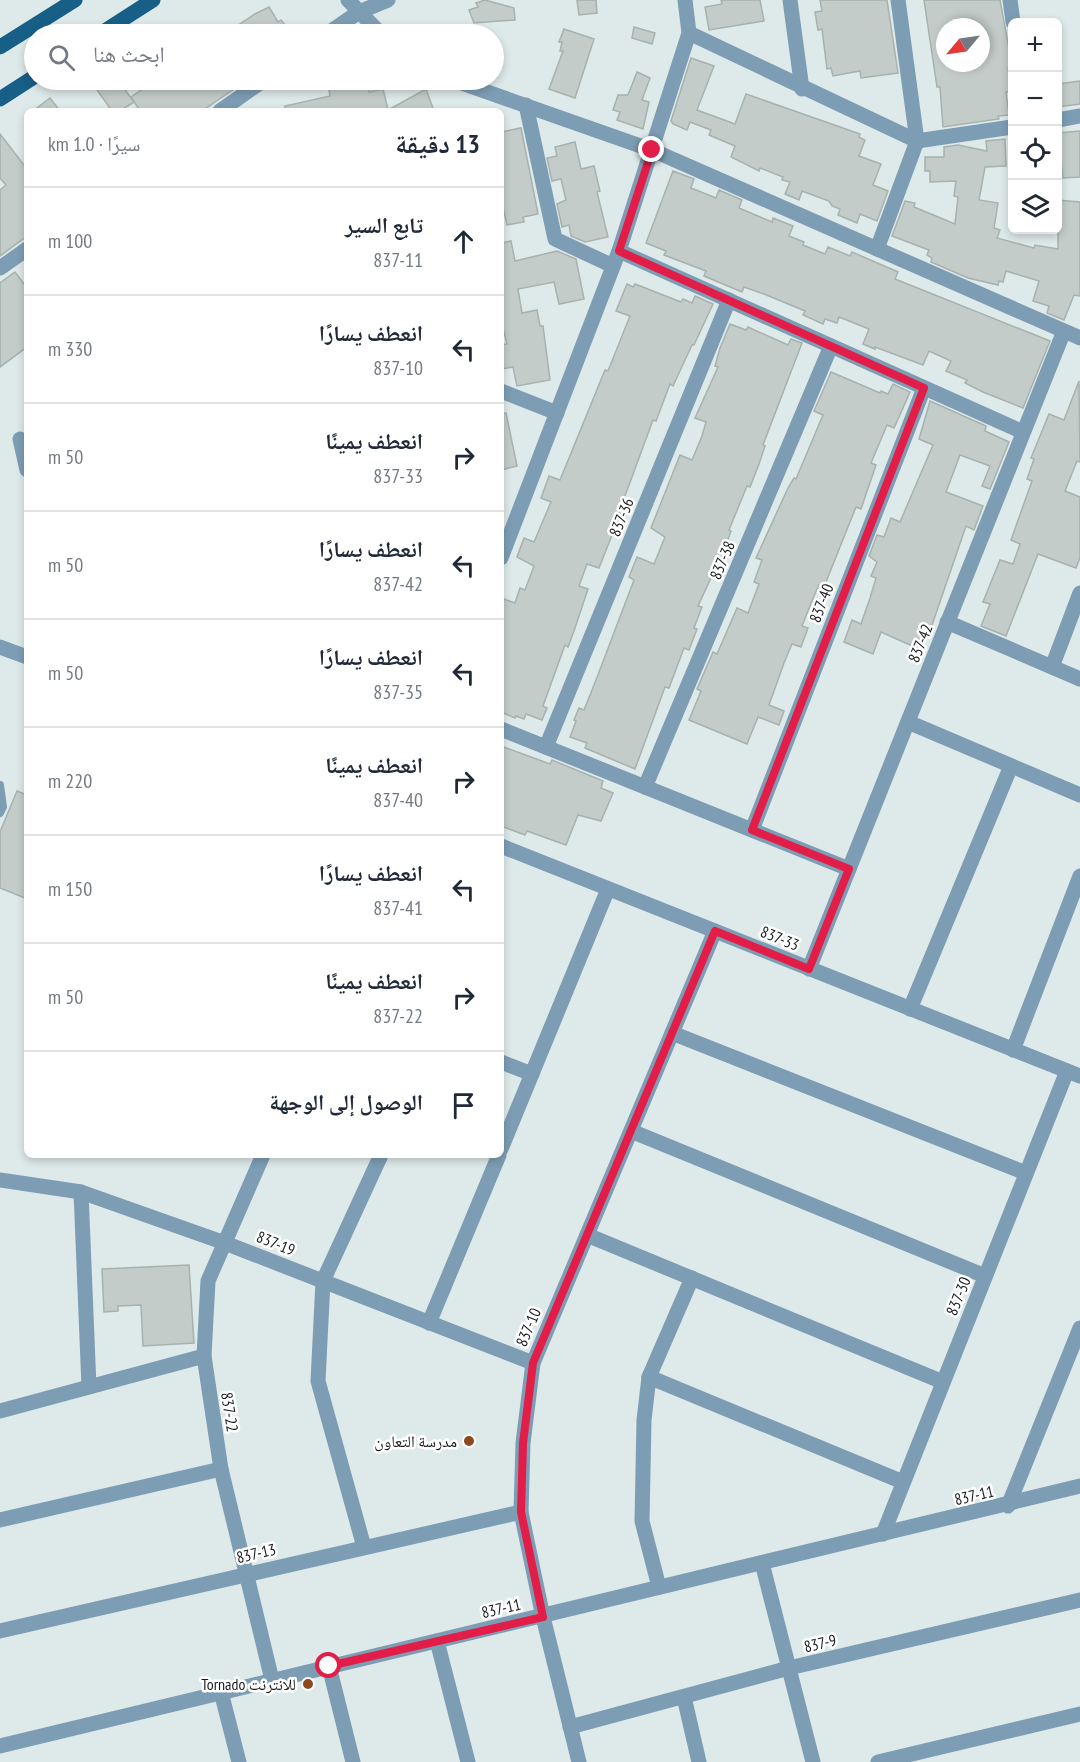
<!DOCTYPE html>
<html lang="ar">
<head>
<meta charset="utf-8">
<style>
  body { margin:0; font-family:"PT Sans Narrow","Noto Naskh Arabic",sans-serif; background:#f2f2f3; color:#1f2937; direction:rtl }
  .controls { position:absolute; right:18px; top:18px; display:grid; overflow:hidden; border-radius:9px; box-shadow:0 3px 9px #0003 }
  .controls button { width:54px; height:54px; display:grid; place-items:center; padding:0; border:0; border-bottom:2px solid #e0e1e3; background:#fff; color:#1f2937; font:30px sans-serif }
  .compass { position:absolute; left:936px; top:18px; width:54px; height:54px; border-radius:50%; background:#fff; box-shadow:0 3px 9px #0003; rotate:241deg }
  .stop { position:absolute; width:18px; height:18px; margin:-14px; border:4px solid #e11d48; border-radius:50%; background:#fff }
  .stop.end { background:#e11d48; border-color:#fff; box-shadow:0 2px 6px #0008 }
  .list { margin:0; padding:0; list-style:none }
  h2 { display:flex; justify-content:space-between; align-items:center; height:78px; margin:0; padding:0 24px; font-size:26px }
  h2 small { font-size:20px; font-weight:400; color:#747a83 }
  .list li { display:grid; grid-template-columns:39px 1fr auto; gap:18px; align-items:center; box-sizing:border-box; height:108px; padding:0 24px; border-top:2px solid #e0e1e3 }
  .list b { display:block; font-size:22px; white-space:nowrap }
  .list p { margin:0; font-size:20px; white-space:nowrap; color:#747a83 }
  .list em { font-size:20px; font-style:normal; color:#747a83 }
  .icon { flex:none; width:33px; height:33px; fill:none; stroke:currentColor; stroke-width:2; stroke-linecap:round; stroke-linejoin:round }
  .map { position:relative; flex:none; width:1080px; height:1762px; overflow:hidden; direction:ltr }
  .search { position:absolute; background:#fff; box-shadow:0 3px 9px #0003; left:24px; top:24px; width:480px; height:66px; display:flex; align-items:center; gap:15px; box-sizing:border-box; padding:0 21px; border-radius:33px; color:#747a83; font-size:22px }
  .panel { position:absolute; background:#fff; box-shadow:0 3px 9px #0003; left:24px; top:108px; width:480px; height:1050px; border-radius:9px; direction:rtl }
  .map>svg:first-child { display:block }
  .building { fill:#c3ccc9; stroke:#a7b1ae; stroke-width:1.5; fill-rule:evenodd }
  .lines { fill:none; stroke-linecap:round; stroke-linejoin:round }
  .service { stroke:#7d9db4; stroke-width:8 }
  .minor { stroke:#7d9db4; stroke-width:15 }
  .primary { stroke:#175f87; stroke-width:15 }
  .route { stroke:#e11d48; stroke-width:8 }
  .poi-dot { fill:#8d481f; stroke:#fff; stroke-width:2 }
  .labels { text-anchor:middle; stroke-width:5; stroke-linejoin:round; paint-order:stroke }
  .street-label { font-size:16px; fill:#181b1c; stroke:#fff }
  .poi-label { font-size:16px; fill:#181b1c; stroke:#fff; text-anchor:end }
</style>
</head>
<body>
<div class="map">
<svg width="1080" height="1762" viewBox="0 0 1080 1762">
  <rect width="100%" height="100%" fill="#dee9ea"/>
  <g class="building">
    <path d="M485 0 514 8 515 20 474 23 469 10 478 7 476 3Z"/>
    <path d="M577 0H596L597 13 579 15Z"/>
    <path d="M721 0H760L764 21 709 30 705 7 722 4Z"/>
    <path d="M820 0H887L898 73 861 78 860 71 833 76 831 68 827 69 822 29 818 30 815 12 822 11Z"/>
    <path d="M924 0H1000L1012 65V68H1008L1011 92H1006L1009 115 998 116 999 119 943 127 940 87H937ZM945 27H981V63H945Z"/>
    <path d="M269 7 278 22 281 20 292 34H225L255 14Z"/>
    <path d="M634 27 655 33 652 44 632 38Z"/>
    <path d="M564 29 594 39 575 98 549 89 563 51H560L562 42H559Z"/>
    <path d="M691 58 714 66 697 110 735 124 746 94 860 134 859 137 865 140 859 156 881 164 873 185 888 191 877 221 860 214 857 223 838 215 840 209 832 206 829 201 802 191 799 200 785 194 790 182 782 180 783 177 760 168 759 171 731 157 735 146 709 135 711 130 690 122 687 130 673 124 671 121Z"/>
    <path d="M637 72 650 78 642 100 649 102 643 129 617 120 620 112 613 110 618 95H628Z"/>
    <path d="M90 80H118L134 102 120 111H112Z"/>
    <path d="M156 80H247L202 111H140L131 97Z"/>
    <path d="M1080 81V104L1058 107V84Z"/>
    <path d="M368 82 369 92 383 89 388 110 426 89 434 111H285V106L330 96 329 90Z"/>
    <path d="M50 98 60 111H33Z"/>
    <path d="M521 128 538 214 523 217 524 222 507 225 501 199V132Z"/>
    <path d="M1080 131V177L1063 178 1058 133Z"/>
    <path d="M0 134 27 169V236L0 256V190L6 185 0 178Z"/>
    <path d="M1005 139 1006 166 985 167 979 200 998 203 994 228 1000 230 997 238 1034 248 1035 245 1058 249V200L1080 202V296L1074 295 1064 320 1047 313 1049 306 1033 301 1039 281 1006 271 1003 282 999 281 998 285 968 278 931 262 932 258 927 255 929 250 892 236 905 201 915 203 914 207 955 224 958 197 954 196 956 181 930 182V171H925V157H944V147L958 145 987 151 986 141Z"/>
    <path d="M575 142 581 169 594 166 600 191 597 192 608 237 585 242 571 236 569 225 562 227 557 204 566 200 561 179 552 181 547 158 557 156 555 147Z"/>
    <path d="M673 171 694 179 691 188 716 198 719 190 742 200 739 208 772 222 773 218 793 226 789 236 804 242 803 245 825 254 828 247 850 256 852 252 898 272 895 279 1050 341 1023 408 983 392 965 383 967 380 946 371 951 361 929 351 923 365 875 347V349L863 344 869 329 839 317 837 323 825 319 823 324 803 315 805 311 764 294 744 287 742 292 704 276 706 271 664 255 666 251 646 243Z"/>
    <path d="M511 241 515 261 557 251 576 259 584 299 559 304 554 282 518 289 522 313 537 310 540 326H543L550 380 517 386 513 367 501 369V345L507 344 501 321V243Z"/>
    <path d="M15 272 27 288V347L0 367V283Z"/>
    <path d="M627 284 633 287 635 284 681 302 683 299 692 303 695 296 713 304 694 345H692L673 386 670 384 656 421 653 420 622 504 625 505 621 514 626 516 621 528 616 525 599 568 587 564 579 586 588 589 574 631 568 647 565 645 543 706 547 708 542 720 526 714 524 719 516 716 515 718 501 712V607L504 599 515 603 520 588 525 590 534 566 517 557 524 538 534 542 551 502 541 498 549 476 560 480 605 370 608 371 630 316 616 311Z"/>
    <path d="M730 324 746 330 748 327 788 345 791 339 802 343 763 445 765 446 759 464 750 487 747 486 729 530 731 531 727 542 731 544 721 569 716 567 698 606 702 607 694 628 697 629 689 650 684 648 669 688 665 687 635 769 585 748 587 743 570 737 576 721 574 720 579 708 584 710 596 680 634 580 629 577 637 557 654 564 665 537 651 528 680 455 692 460 702 436 706 422 695 418 718 367 715 366 720 348Z"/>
    <path d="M831 372 880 393 881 391 888 394 893 384 910 392 894 428 887 425 871 463 876 465 861 509 856 507 824 587 819 585 814 596 802 626 808 628 801 647 792 644 784 663 769 705 784 711 779 725 758 717 747 744 689 720 701 691 697 689 713 652 717 654 737 608 748 613 759 584 754 582 762 560 756 558 788 488 794 478 796 479 823 415 814 411Z"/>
    <path d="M1079 381 1080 462 1077 461 1065 491 1080 497V558L1076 568 1038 554 1006 636 981 626 990 604 983 602 1000 560 1013 564 1020 544 1011 540 1032 481 1027 479 1034 459 1031 458 1049 414 1064 420Z"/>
    <path d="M930 401 986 426 985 431 1009 442 990 489 982 486 990 466 960 455 946 492 983 506 974 530 966 526 931 628H927L919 649 881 632 873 654 844 642 852 620 861 624 870 598 876 578 871 576 877 562 869 556 877 535 884 537 891 518 900 522 933 445 919 439Z"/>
    <path d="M506 413 517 466 501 470V414Z"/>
    <path d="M501 746 550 764 552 760 603 781 601 788 613 793 601 821 578 815 566 845 527 831 525 835 501 826Z"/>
    <path d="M17 791 27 795V899L0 888V832Z"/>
    <path d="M189 1265 194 1343 143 1346 141 1305 118 1306V1311L104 1312 102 1269Z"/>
  </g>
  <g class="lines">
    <path class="service" d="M0 785 3 807 0 813"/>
    <g class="minor">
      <path d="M348 0 381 34"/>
      <path d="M790 0 802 89"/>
      <path d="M1010 0 1013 22"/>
      <path d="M689 33 917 141 1012 127"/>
      <path d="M327 34 359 12 388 0"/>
      <path d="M453 80 652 150 1080 338"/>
      <path d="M526 105 555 239 613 266"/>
      <path d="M220 111 264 80"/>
      <path d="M1058 120 1080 116"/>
      <path d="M877 249 917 141 898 0"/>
      <path d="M619 251 1023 432"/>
      <path d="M0 268 27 249"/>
      <path d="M501 391 557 413"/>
      <path d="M20 439 27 470"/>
      <path d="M501 558 619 251 689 33 685 0"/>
      <path d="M947 622 1080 679"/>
      <path d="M0 647 27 657"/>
      <path d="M1052 667 1080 593"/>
      <path d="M908 722 1080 795"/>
      <path d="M501 729 849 869"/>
      <path d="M546 747 729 300"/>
      <path d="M645 787 831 346"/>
      <path d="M752 830 924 388"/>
      <path d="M501 846 1080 1076"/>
      <path d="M809 969 1064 331"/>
      <path d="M910 1009 1011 766"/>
      <path d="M672 1033 1026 1173"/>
      <path d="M1013 1050 1080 876"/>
      <path d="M501 1062 532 1074"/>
      <path d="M631 1131 985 1276"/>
      <path d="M501 1149 608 889"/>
      <path d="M263 1155 208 1281 204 1356 221 1469 272 1680"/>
      <path d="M0 1180 81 1192 225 1243 533 1363"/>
      <path d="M81 1192 89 1387"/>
      <path d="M587 1235 943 1382"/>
      <path d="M429 1323 499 1155"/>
      <path d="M649 1377 903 1482"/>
      <path d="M0 1411 204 1356"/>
      <path d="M1008 1506 1080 1328"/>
      <path d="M0 1520 221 1469"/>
      <path d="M883 1534 1067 1071"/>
      <path d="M364 1547 318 1381 323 1281 381 1155"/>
      <path d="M762 1563 813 1762"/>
      <path d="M659 1587 642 1521 644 1420 649 1377 692 1278"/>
      <path d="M0 1631 521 1512"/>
      <path d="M437 1641 468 1762"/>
      <path d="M329 1666 353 1762"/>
      <path d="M221 1692 239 1762"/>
      <path d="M684 1697 699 1762"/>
      <path d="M570 1727 789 1668 1080 1600"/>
      <path d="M0 1746 1080 1486"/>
      <path d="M579 1762 543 1617 521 1512 523 1443 533 1363 715 931"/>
      <path d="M878 1762 1080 1714"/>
    </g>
    <g class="primary">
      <path d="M100 34 153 0"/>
      <path d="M0 47 75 0"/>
      <path d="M0 99 34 77"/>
    </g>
  </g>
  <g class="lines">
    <path class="route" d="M329 1666 543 1617 521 1512 523 1443 533 1363 715 931 809 969 849 869 752 830 924 388 619 251 652 150"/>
  </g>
  <g class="poi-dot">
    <circle cx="469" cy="1441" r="6"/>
    <circle cx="308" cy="1684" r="6"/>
  </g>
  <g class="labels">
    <g class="street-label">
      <text transform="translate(621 517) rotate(-68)" y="6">837-36</text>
      <text transform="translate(722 560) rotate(-67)" y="6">837-38</text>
      <text transform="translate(821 603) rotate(-69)" y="6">837-40</text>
      <text transform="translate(920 643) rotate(-68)" y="6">837-42</text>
      <text transform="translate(780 938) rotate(22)" y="6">837-33</text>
      <text transform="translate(276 1243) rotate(22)" y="6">837-19</text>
      <text transform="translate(958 1296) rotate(-68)" y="6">837-30</text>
      <text transform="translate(528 1327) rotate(-67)" y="6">837-10</text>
      <text transform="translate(230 1412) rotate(81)" y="6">837-22</text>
      <text transform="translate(974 1495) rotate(-13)" y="6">837-11</text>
      <text transform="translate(256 1553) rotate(-13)" y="6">837-13</text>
      <text transform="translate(501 1608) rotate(-13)" y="6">837-11</text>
      <text transform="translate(820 1643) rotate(-13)" y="6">837-9</text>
    </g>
    <g class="poi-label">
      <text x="457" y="1447">مدرسة التعاون</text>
      <text x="296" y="1690">Tornado للانترنت</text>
    </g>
  </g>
</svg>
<div class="controls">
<button>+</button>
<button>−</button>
<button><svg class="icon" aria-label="locate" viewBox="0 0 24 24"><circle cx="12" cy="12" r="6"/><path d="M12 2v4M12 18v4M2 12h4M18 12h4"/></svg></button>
<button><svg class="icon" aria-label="layers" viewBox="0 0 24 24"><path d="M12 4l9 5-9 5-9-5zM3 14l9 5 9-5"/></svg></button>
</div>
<svg class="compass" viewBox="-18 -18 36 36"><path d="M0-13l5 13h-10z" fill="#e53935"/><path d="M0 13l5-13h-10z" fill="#747a83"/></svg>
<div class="stop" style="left:329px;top:1666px"></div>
<div class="stop end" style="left:652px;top:150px"></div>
<div class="search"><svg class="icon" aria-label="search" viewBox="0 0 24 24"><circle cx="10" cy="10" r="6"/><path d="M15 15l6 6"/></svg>ابحث هنا</div>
<section class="panel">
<h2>13 دقيقة<small>سيرًا · 1.0 km</small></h2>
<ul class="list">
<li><svg class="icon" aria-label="ahead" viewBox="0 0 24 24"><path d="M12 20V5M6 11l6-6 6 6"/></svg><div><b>تابع السير</b><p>837-11</p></div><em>100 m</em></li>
<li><svg class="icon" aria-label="left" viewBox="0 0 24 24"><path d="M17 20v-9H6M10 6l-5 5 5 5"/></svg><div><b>انعطف يسارًا</b><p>837-10</p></div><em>330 m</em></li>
<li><svg class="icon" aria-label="right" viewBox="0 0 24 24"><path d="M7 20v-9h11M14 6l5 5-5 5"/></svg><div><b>انعطف يمينًا</b><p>837-33</p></div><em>50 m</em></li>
<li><svg class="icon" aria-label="left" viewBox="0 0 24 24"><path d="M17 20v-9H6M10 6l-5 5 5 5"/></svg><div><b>انعطف يسارًا</b><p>837-42</p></div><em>50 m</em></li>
<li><svg class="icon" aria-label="left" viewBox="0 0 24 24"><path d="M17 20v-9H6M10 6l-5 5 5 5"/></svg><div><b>انعطف يسارًا</b><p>837-35</p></div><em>50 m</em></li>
<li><svg class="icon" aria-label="right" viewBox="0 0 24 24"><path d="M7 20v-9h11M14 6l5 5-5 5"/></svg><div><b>انعطف يمينًا</b><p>837-40</p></div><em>220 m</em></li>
<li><svg class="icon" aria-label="left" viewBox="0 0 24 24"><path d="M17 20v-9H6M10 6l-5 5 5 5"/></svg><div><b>انعطف يسارًا</b><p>837-41</p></div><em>150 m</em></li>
<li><svg class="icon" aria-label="right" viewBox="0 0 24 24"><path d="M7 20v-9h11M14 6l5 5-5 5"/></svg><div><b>انعطف يمينًا</b><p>837-22</p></div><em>50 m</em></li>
<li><svg class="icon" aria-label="arrive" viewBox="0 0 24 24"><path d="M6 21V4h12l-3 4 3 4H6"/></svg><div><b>الوصول إلى الوجهة</b></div></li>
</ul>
</section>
</div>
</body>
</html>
